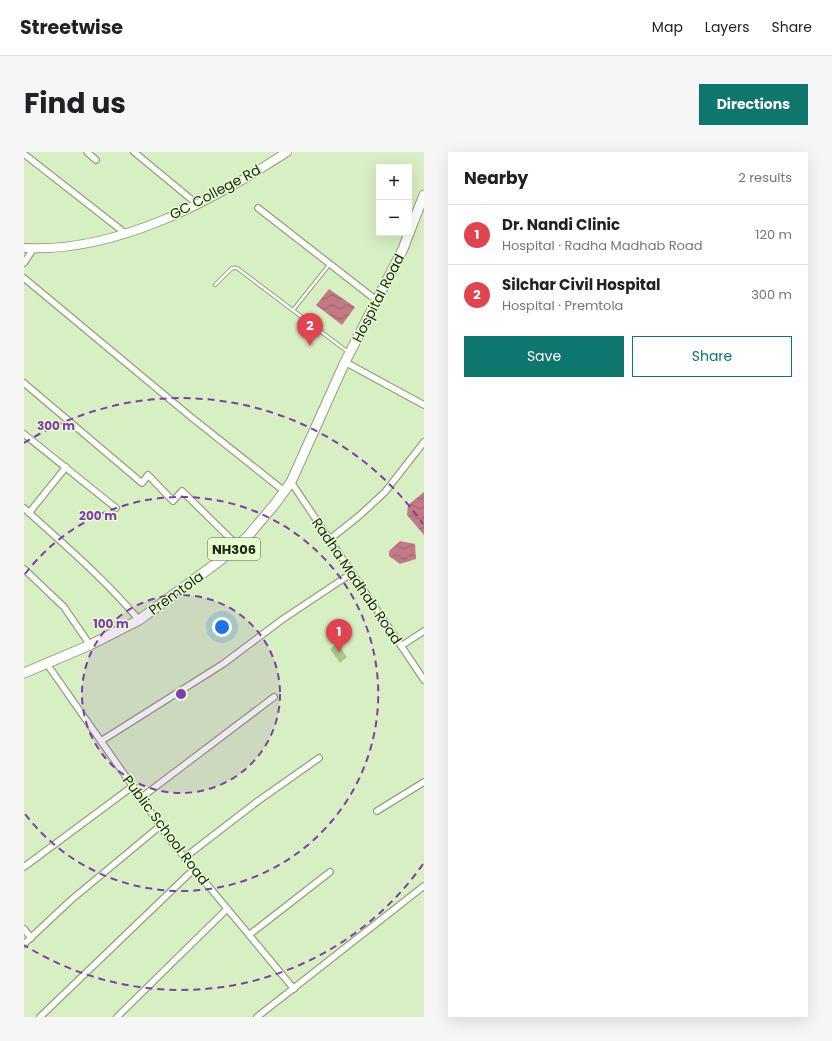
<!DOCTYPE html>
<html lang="en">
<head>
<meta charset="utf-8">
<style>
  body { margin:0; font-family:Poppins,sans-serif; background:#f6f6f6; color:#202124 }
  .controls { position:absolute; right:12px; top:12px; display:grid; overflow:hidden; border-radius:0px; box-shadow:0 4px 16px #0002 }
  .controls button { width:36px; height:36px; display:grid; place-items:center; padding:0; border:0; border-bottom:1px solid #e0e0e0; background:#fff; color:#202124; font:20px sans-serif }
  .you { position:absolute; left:198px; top:475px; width:14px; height:14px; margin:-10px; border:3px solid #fff; border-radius:50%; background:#1a73e8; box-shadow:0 0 0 6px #1a73e833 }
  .badge { display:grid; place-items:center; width:26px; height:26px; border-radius:50%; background:#0f766e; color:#fff; font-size:13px; font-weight:700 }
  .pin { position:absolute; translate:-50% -33px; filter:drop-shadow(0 1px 2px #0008) }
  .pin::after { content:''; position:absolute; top:21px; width:14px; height:12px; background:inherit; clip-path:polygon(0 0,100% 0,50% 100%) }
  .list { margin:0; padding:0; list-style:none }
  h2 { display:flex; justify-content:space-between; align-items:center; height:52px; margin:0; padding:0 16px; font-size:17px }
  h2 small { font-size:13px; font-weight:400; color:#757577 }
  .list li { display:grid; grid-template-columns:26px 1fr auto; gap:12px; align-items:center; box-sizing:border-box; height:60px; padding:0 16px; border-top:1px solid #e0e0e0 }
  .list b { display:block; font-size:15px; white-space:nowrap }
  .list p { margin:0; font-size:13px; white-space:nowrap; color:#757577 }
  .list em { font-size:13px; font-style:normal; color:#757577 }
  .actions { display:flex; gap:8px; padding:12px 16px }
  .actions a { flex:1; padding:9px 0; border:1px solid #0f766e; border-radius:0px; text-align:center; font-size:14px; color:#0f766e }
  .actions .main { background:#0f766e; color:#fff }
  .map { position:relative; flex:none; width:400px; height:865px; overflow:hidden; border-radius:0px }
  header { display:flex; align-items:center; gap:24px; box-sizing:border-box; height:56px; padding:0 20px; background:#fff; border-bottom:1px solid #e0e0e0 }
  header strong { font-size:19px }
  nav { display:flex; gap:22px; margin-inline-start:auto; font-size:14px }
  .intro { display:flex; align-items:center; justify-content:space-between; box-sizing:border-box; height:96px; padding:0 24px }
  h1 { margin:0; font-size:28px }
  .button { padding:10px 18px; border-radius:0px; background:#0f766e; color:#fff; font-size:14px; font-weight:700 }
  main { display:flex; gap:24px; padding:0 24px }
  aside { flex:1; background:#fff; border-radius:0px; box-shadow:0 4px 16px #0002 }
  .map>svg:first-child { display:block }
  .water { fill:url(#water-waves) }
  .building { fill:#a9ca8a }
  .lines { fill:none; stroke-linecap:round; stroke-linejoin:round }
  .service-casing { stroke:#8ea47a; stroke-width:4.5 }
  .minor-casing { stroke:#8ea47a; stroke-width:8 }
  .secondary-casing { stroke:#8ea47a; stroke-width:10 }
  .trunk-casing { stroke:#8ea47a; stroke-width:11 }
  .service { stroke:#fff; stroke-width:2.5 }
  .minor { stroke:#fff; stroke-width:5.5 }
  .secondary { stroke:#fff; stroke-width:8 }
  .trunk { stroke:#fff; stroke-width:9 }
  .ring { fill:none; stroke:#833cae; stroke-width:2; stroke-dasharray:7 5 }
  .labels { text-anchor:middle; stroke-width:3; stroke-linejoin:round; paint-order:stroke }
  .shield { fill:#e4fccf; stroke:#59664e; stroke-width:1 }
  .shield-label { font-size:13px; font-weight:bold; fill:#1e2616 }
  .street-label { font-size:14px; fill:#1e2616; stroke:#e4fccf }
  .centre { fill:#833cae; stroke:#e4fccf; stroke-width:2 }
  .ring-label { font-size:12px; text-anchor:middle; font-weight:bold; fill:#833cae; stroke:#e4fccf; stroke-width:3; stroke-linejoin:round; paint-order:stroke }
</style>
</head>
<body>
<header>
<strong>Streetwise</strong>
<nav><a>Map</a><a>Layers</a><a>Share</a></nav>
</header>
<div class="intro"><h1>Find us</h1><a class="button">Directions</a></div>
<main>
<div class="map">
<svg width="400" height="865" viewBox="0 0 400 865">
  <defs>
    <pattern id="water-waves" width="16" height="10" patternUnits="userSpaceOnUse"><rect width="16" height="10" fill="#c37984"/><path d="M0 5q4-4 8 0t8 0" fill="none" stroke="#9e636b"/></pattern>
  </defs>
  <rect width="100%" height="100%" fill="#d7efc2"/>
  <g class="water">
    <path d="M305 137 331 155 318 173 292 153Z"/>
    <path d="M400 340V383L383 363 384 353Z"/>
    <path d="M376 389 391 392 392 407 376 412 365 404V399Z"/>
  </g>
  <path class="building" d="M313 491 323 505 316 511 306 497Z"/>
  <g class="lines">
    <defs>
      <g id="service">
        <path d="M191 133 208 116H213L324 200"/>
        <path d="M269 158 305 113"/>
      </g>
      <g id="minor">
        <path d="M63 0 72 8"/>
        <path d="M110 0 173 52"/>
        <path d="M0 2 101 81"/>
        <path d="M234 56 352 148"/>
        <path d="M0 111 10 96"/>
        <path d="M0 126 167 265 260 339"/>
        <path d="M321 210 400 253"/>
        <path d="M0 231 118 331 124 323 149 349 158 339 214 394"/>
        <path d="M0 282 92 356"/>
        <path d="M267 330 400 528"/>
        <path d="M0 356C39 392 81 427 115 468"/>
        <path d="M5 361 42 315"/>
        <path d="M306 387 335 364 361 340 400 290"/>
        <path d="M0 417 40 455 66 493"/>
        <path d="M377 494 400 479"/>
        <path d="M23 512 147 689 270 837"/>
        <path d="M77 589 199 512 259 467 328 421"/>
        <path d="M118 645 250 545"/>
        <path d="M353 659 400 630"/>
        <path d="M160 706 234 649 295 606"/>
        <path d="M0 715 109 634"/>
        <path d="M0 777 7 786"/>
        <path d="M225 783 306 720"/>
        <path d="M0 792 47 748 136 674"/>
        <path d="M16 865 169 718"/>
        <path d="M93 865 203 757"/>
        <path d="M233 865 400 734"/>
      </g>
      <path id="secondary" d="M0 96C93 101 188 49 263 0"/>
      <g id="trunk">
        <path d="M385 81 400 43"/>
        <path d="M0 521 66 493 115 468 198 407 224 384 251 352 267 330 321 210 379 97 385 81"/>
      </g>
    </defs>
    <use href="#service" class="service-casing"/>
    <use href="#minor" class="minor-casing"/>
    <use href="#secondary" class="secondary-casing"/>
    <use href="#trunk" class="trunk-casing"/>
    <use href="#service" class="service"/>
    <use href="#minor" class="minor"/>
    <use href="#secondary" class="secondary"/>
    <use href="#trunk" class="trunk"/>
  </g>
  <circle cx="157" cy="542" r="99" fill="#833cae" fill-opacity=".12"/>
  <g class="ring">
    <circle cx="157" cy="542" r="99"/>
    <path d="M1 422A197 197 0 1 1 1 662"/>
    <path d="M399 712A296 296 0 0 1 0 793M0 291A296 296 0 0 1 399 372"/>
  </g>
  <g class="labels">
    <rect class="shield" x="184" y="386" width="52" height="22" rx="3"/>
    <g class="shield-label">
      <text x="210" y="402">NH306</text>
    </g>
    <g class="street-label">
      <text transform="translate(191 40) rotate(-28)" y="5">GC College Rd</text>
      <text transform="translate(354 146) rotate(-63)" y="5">Hospital Road</text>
      <text transform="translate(333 429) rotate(56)" y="5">Radha Madhab Road</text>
      <text transform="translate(152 441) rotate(-36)" y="5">Premtola</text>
      <text transform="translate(142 678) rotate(53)" y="5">Public School Road</text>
    </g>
  </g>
  <circle cx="157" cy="542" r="6" class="centre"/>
  <g class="ring-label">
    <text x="32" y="278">300 m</text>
    <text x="74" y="368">200 m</text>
    <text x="87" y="476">100 m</text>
  </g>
</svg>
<div class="controls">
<button>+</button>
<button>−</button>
</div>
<div class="you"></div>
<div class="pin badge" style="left:315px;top:500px;background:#e0444e">1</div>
<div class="pin badge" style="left:286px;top:194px;background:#e0444e">2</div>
</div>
<aside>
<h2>Nearby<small>2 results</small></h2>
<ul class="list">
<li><span class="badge" style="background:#e0444e">1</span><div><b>Dr. Nandi Clinic</b><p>Hospital · Radha Madhab Road</p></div><em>120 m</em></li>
<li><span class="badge" style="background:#e0444e">2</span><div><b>Silchar Civil Hospital</b><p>Hospital · Premtola</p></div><em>300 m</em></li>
</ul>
<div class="actions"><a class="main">Save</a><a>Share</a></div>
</aside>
</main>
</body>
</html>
